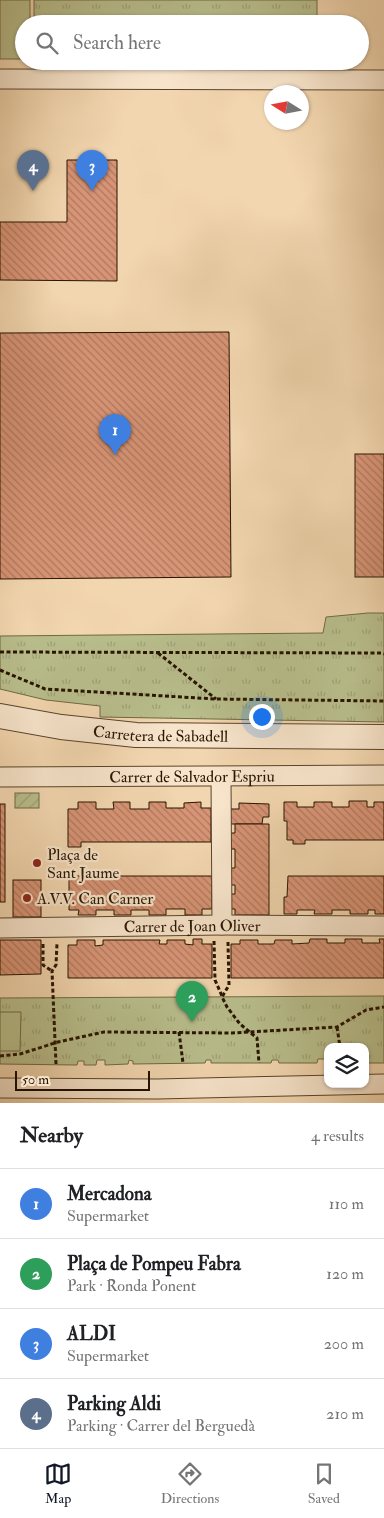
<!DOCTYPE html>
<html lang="en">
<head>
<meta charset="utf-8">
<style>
  body { margin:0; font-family:"IM FELL Double Pica",serif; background:#f2f2f2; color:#202124 }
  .controls { position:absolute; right:15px; bottom:15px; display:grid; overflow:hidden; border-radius:10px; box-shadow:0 1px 4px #0004 }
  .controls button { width:45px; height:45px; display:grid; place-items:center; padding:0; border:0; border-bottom:1px solid #e0e0e0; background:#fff; color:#202124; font:25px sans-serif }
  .compass { position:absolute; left:264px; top:85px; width:45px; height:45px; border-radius:50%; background:#fff; box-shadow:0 1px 4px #0004; rotate:281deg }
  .scale { position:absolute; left:15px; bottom:12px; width:135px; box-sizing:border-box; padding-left:5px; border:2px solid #281400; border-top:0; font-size:14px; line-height:18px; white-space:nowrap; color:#281400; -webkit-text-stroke:4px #f7e4cb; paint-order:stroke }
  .you { position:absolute; left:261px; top:716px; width:18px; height:18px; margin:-12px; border:4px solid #fff; border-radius:50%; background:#1a73e8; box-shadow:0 0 0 8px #1a73e833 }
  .badge { display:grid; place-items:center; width:32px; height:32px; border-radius:50%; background:#111827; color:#fff; font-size:16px; font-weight:700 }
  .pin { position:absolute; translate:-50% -41px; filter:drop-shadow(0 1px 2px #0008) }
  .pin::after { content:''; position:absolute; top:26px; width:18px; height:15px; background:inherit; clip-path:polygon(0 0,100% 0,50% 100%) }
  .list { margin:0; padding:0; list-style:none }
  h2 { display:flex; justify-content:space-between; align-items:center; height:65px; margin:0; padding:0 20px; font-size:21px }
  h2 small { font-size:16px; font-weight:400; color:#757577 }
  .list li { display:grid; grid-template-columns:32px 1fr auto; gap:15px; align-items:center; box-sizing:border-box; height:70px; padding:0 20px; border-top:1px solid #e0e0e0 }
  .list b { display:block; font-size:19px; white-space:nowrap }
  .list p { margin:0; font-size:16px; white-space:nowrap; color:#757577 }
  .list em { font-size:16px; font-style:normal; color:#757577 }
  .icon { flex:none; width:28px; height:28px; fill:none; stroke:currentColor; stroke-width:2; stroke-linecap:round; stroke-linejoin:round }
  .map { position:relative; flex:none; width:384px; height:1103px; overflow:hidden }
  .search { position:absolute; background:#fff; box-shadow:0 1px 4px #0004; left:15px; right:15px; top:15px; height:55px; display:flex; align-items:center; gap:12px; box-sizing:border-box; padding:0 18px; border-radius:28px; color:#757577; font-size:19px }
  .sheet { height:345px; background:#fff }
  nav { display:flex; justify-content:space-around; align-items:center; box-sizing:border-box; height:70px; border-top:1px solid #e0e0e0; background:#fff; font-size:14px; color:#757577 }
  nav a { display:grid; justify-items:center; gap:2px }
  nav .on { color:#111827 }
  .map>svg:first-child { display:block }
  .grass { fill:url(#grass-tufts); stroke:#706946 }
  .garden { fill:url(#garden-furrows); stroke:#706946 }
  .pitch { fill:#b8be8c; stroke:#706946 }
  .building { fill:url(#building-back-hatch); stroke:#281400 }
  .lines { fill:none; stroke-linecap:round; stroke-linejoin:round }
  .minor-casing { stroke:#5a442c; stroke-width:21 }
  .tertiary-casing { stroke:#5a442c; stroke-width:26 }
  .path { stroke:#281400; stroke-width:3; stroke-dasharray:4 2.5; stroke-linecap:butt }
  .minor { stroke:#f7e4cb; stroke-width:19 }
  .tertiary { stroke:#f7e4cb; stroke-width:24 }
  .poi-dot { fill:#8f2418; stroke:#f7e4cb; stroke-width:2 }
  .labels { text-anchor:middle; stroke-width:4.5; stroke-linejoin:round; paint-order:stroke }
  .street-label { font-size:16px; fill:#281400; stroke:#f7e4cb }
  .poi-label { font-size:16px; fill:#281400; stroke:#f7e4cb; text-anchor:start }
</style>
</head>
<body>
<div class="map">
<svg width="384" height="1103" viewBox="0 0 384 1103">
  <defs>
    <pattern id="grass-tufts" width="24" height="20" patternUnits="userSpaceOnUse" patternTransform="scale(1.25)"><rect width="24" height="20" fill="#b8be8c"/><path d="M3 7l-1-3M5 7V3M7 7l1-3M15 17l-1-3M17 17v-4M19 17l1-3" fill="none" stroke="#9ea277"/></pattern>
    <pattern id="garden-furrows" width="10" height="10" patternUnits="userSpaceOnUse" patternTransform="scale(1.25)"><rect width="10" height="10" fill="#b8be8c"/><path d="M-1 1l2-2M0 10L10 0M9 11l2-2" fill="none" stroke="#9ea277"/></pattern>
    <pattern id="building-back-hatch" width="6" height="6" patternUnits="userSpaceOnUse" patternTransform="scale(1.25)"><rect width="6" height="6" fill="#d89476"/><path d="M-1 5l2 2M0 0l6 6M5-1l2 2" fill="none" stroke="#af785e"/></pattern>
  </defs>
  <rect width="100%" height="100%" fill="#f2d6af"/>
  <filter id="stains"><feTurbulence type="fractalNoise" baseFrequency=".004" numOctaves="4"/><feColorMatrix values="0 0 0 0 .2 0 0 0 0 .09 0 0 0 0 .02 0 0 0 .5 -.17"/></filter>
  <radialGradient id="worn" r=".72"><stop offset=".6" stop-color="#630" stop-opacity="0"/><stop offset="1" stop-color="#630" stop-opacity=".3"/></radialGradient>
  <g class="grass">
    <rect x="34" y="0" width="283" height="24"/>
    <path d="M368 613H384V722L100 717V706L46 700 0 689V636L323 633 326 617Z"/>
    <path d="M384 996V1063H368L367 1059H365V1047H328V1063H326V1059H318L317 1063H279L278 1060H272L271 1063H211V1060H206L205 1063 133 1064V1061L129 1060 128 1064 105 1065V1060H97L96 1065H84V1061H78L77 1065 0 1064V998Z"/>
  </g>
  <rect class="garden" x="15" y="793" width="24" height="15"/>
  <g class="pitch">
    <path d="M0 0H30V24H24V59H0Z"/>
    <path d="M0 1012H21L20 1051H0Z"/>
  </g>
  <g class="building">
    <path d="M67 160H117V281L0 280V222H67Z"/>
    <path d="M229 332 231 577 0 579V333Z"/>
    <rect x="355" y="454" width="29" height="123"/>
    <path d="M349 801H367V807H374V802H384V840H305V844H293V840H287V821H284V802H297V807H314V802H332V807H349Z"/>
    <path d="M78 802H96V809H114L113 802H130V809H149V802H166V808H184V803L201 802V808H211V842H81V847H68V809H78Z"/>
    <path d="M239 803 269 804V817H263L262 824H230V809H239Z"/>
    <rect x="0" y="804" width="5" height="98"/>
    <path d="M235 824H269V915H235V909H230V894H235V885H230V868H235V849H230V833H235Z"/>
    <path d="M69 876H212V909H202V915H185V909H166V915H149V910H131V915H114V910H96V915H78L79 910H69Z"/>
    <path d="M288 876H384V914H375V910H368V914H350V910H332V914H314L315 910H297V914H284V897H287Z"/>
    <rect x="13" y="880" width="28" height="37"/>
    <path d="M193 939H202V944H212V978H68V945H77V940H95V946L103 945V940H160L159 944H167V940H185V944L193 945Z"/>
    <path d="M310 939H327V943H345V939H362V943H380L379 939H384V978H231V944H240V940H258V944H274L275 940H292V944L309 943Z"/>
    <path d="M0 940H41V974L0 975Z"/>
  </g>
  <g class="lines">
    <defs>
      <g id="minor">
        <path d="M0 79 384 80"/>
        <path id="s1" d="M0 777 384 775"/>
        <path d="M221 777 222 925"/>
        <path id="s2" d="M0 928 222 925 384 926"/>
        <path d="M0 1088 157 1089 384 1084"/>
      </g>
      <g id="tertiary">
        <path id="s3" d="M0 716 61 727 136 735 384 737"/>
      </g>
    </defs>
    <use href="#minor" class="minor-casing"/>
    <use href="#tertiary" class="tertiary-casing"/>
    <g class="path">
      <path d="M0 652 381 653 384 654"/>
      <path d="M158 653 216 699"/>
      <path d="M0 670 45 689 216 699 384 701"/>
      <path d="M214 941 215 980 222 996"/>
      <path d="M228 942 229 985 222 997 227 1007 240 1024 257 1038 259 1063"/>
      <path d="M43 944V965L52 971"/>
      <path d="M337 1027 340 1047"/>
      <path d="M179 1032 183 1063"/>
      <path d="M0 1056 20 1054 58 1042 104 1032 232 1033 337 1027 366 1010 384 1007"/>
      <path d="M56 1064 52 971 56 965 57 943"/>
    </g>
    <use href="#minor" class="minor"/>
    <use href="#tertiary" class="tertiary"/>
  </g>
  <g class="poi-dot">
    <circle cx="37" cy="863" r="5"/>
    <circle cx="27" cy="898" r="5"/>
  </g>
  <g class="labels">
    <g class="street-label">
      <text dy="6" stroke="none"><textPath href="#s3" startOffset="162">Carretera de Sabadell</textPath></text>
      <text dy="6" stroke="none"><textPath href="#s1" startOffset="192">Carrer de Salvador Espriu</textPath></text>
      <text dy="6" stroke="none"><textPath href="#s2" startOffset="192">Carrer de Joan Oliver</textPath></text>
    </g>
    <g class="poi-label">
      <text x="47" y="860">Plaça de<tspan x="47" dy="18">Sant Jaume</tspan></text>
      <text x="37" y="904">A.V.V. Can Carner</text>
    </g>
  </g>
  <rect width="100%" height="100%" filter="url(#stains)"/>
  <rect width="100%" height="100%" fill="url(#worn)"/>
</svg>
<div class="controls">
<button><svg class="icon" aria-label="layers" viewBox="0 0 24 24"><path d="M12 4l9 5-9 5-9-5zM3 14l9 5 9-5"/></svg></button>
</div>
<svg class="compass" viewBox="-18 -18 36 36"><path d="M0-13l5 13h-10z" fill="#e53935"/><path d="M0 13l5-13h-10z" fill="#757577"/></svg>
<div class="scale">50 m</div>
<div class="you"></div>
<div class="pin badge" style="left:115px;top:455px;background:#3f7fe0">1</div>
<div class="pin badge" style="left:192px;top:1022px;background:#2e9e5b">2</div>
<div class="pin badge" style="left:92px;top:191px;background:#3f7fe0">3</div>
<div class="pin badge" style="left:33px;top:191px;background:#5c6f8a">4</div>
<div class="search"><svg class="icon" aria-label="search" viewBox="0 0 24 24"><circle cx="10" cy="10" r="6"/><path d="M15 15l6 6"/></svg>Search here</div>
</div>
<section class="sheet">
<h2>Nearby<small>4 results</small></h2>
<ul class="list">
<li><span class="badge" style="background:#3f7fe0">1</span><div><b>Mercadona</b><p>Supermarket</p></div><em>110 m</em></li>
<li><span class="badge" style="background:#2e9e5b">2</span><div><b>Plaça de Pompeu Fabra</b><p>Park · Ronda Ponent</p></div><em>120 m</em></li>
<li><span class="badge" style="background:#3f7fe0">3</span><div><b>ALDI</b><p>Supermarket</p></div><em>200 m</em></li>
<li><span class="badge" style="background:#5c6f8a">4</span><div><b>Parking Aldi</b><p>Parking · Carrer del Berguedà</p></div><em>210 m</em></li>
</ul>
</section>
<nav>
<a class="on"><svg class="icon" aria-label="map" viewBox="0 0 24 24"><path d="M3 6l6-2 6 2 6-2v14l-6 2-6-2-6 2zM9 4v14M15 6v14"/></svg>Map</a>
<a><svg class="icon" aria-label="directions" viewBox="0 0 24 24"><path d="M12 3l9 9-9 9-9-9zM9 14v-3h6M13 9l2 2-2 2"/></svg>Directions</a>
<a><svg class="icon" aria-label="saved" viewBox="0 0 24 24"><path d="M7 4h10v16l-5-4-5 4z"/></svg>Saved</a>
</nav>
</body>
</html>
